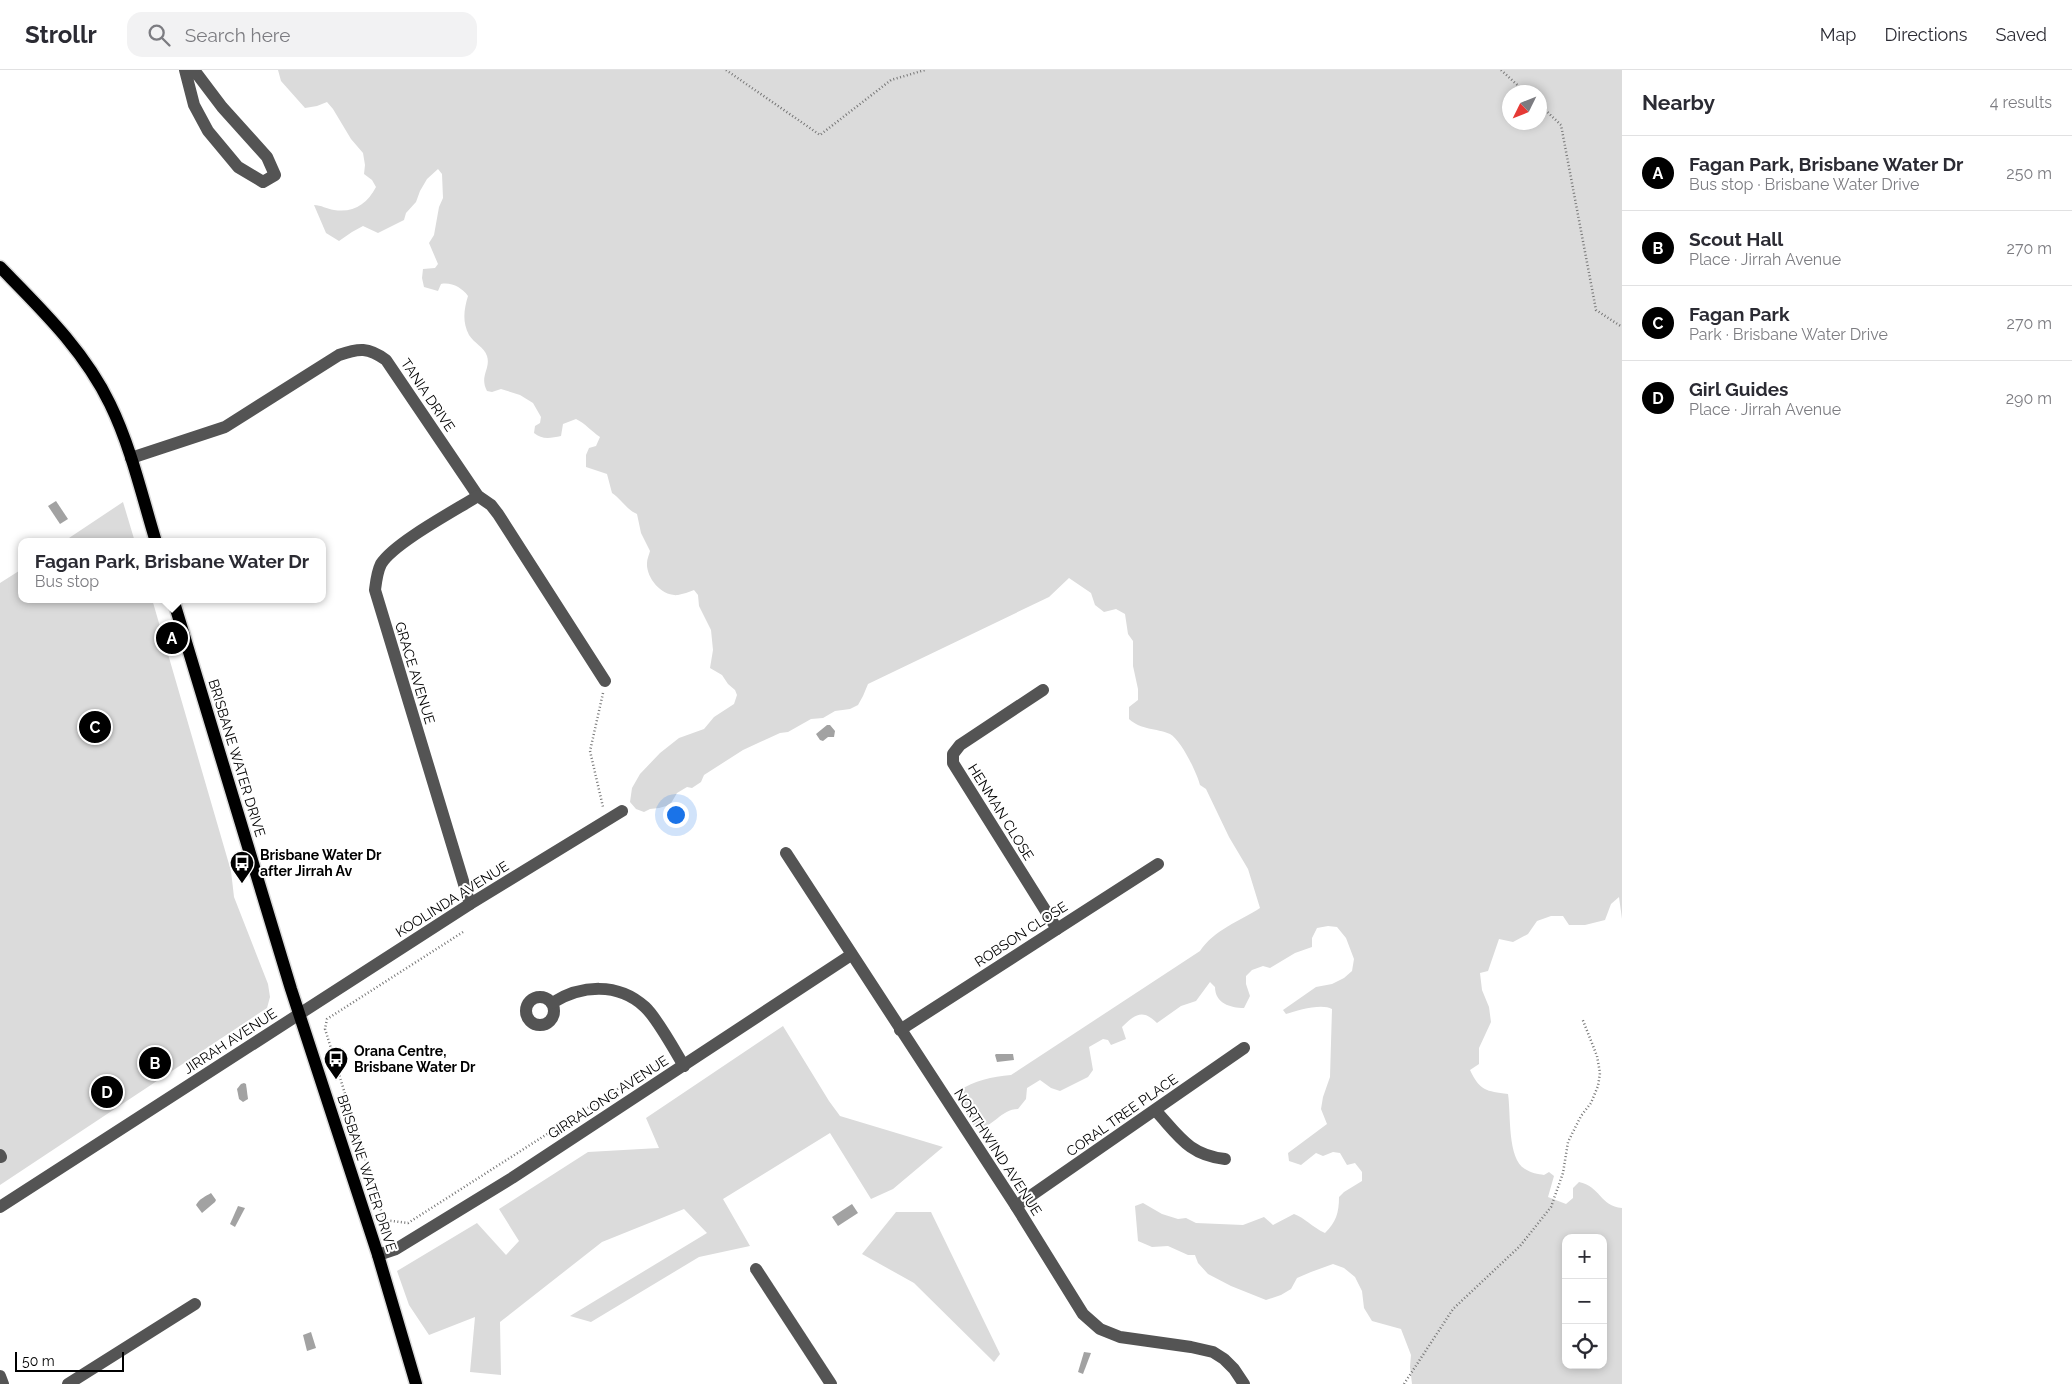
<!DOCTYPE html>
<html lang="en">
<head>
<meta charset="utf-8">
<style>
  body { margin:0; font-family:Raleway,sans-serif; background:#f2f2f3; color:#2b2b33 }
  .controls { position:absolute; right:15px; bottom:15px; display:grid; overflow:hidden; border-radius:10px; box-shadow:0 2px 8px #0003 }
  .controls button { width:45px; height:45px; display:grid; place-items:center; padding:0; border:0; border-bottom:1px solid #e1e1e2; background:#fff; color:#2b2b33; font:25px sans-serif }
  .compass { position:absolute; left:1502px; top:15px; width:45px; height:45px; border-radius:50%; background:#fff; box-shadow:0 2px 8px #0003; rotate:227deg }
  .scale { position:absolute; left:15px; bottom:12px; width:109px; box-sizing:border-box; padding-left:5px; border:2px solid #000; border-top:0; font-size:14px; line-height:18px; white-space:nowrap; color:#000; -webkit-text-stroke:4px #fff; paint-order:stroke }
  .you { position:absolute; left:675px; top:744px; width:18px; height:18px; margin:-12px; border:4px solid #fff; border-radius:50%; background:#1a73e8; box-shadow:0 0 0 8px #1a73e833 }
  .badge { display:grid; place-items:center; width:32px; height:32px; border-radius:50%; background:#000; color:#fff; font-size:16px; font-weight:700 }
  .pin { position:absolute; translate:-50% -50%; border:2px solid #fff; box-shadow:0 1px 5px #0006 }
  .popup { position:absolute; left:18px; top:468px; width:308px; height:65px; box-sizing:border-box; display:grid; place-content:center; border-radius:10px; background:#fff; filter:drop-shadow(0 1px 4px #0005); font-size:16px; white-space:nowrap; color:#7c7c81 }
  .popup b { font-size:19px; color:#2b2b33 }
  .popup::after { content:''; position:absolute; left:50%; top:100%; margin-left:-10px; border:10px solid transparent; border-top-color:#fff }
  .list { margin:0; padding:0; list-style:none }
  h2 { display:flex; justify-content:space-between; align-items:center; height:65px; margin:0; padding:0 20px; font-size:21px }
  h2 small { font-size:16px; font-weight:400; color:#7c7c81 }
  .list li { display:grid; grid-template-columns:32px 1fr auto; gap:15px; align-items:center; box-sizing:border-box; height:75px; padding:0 20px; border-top:1px solid #e1e1e2 }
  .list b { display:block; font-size:19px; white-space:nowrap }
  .list p { margin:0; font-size:16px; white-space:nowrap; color:#7c7c81 }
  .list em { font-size:16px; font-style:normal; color:#7c7c81 }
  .icon { flex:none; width:28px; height:28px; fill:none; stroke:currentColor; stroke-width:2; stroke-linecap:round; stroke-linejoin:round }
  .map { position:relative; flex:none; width:1622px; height:1314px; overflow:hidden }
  header { display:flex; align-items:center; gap:30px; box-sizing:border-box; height:70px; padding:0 25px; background:#fff; border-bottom:1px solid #e1e1e2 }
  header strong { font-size:24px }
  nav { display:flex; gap:28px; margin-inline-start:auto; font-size:18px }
  .search { width:350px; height:45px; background:#f2f2f3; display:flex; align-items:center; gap:12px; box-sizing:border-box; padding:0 18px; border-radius:15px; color:#7c7c81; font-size:19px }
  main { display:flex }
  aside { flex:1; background:#fff }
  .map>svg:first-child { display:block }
  .green { fill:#dbdbdb; fill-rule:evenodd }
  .water { fill:#a2a2a2 }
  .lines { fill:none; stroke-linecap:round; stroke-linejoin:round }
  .major-casing { stroke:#dbdbdb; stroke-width:15 }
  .path { stroke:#767676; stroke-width:2.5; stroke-dasharray:1 2.5; stroke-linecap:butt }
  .minor { stroke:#545454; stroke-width:12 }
  .major { stroke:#000; stroke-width:12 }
  .labels { text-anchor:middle; stroke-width:4; stroke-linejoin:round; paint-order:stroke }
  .street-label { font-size:14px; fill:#000; stroke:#fff }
  .poi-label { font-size:14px; font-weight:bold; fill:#000; stroke:#fff; text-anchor:start }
</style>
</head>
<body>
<header>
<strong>Strollr</strong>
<div class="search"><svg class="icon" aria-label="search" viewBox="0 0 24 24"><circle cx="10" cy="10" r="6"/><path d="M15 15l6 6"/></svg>Search here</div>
<nav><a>Map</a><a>Directions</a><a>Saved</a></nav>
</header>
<main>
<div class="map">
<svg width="1622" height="1314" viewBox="0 0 1622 1314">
  <rect width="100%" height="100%" fill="#fff"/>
  <g class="green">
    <path d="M278 0H1622V849L1619 827 1611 834 1605 850 1585 855H1569L1563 846H1551L1537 851 1528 864 1513 872 1499 869 1488 901 1480 903 1482 920 1489 937 1491 952 1479 978V994L1470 1000C1480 1021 1486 1021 1508 1024 1511 1043 1507 1089 1525 1099 1531 1103 1538 1104 1544 1105L1549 1102 1554 1106 1548 1127 1566 1134 1573 1128V1118L1579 1112C1600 1116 1600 1136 1622 1138V1314H1412L1410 1297 1411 1285 1401 1259 1372 1251 1364 1238 1362 1221 1355 1207 1344 1198 1333 1194 1311 1202 1297 1208 1291 1219 1281 1225 1266 1230 1231 1216 1208 1204 1198 1193 1195 1185H1188L1168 1176 1152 1177 1138 1171 1135 1136 1143 1133 1162 1144 1178 1149 1186 1148 1196 1153 1243 1155 1264 1147 1273 1155 1294 1144C1305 1148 1312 1157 1325 1163 1336 1152 1339 1143 1339 1127L1344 1122 1362 1111V1102L1355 1093 1347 1095 1340 1083 1333 1082 1323 1086 1316 1083 1301 1095 1289 1091 1288 1083 1327 1054 1321 1039 1323 1027 1330 1007 1332 939C1322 933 1298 940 1286 944L1283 940 1316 917 1332 914 1344 908 1352 901 1354 889 1346 868 1337 857 1328 856 1317 858 1312 868V877L1295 883 1270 898 1263 896 1252 900 1246 906V914L1250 926 1244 938C1230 938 1215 933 1215 917L1210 912 1196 931 1181 936 1157 953C1143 939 1135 944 1122 957L1126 969 1111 975 1108 970 1103 969 1089 977 1093 1000 1088 1007 1060 1021 1051 1018 1040 1010 1027 1018 1026 1029 1018 1039C1001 1039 993 1058 976 1059L961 1035 959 1021C974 1010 992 1007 1011 1005L1200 881C1214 860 1240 851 1260 838L1248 799 1229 767 1206 719 1200 715C1197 703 1181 670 1170 664 1156 658 1141 660 1129 649V637L1138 630V619L1133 596V571L1128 564 1125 544 1116 539 1104 542 1095 535 1091 523 1069 508 1049 527 868 614 863 626 858 635 850 639 835 641 823 648 811 649 788 662 780 663 743 680 704 705 701 712 692 718 687 717 677 723 670 735 659 738 650 739 644 742 636 739 630 732 632 718 640 704 660 683 679 668 704 659 714 647 734 634 737 625 735 620 728 614 722 605 710 598 713 580 711 560 699 536 698 525 694 520C689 522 683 524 678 525 662 527 646 508 647 493 647 489 649 485 650 481L641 463 637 444C627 440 621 429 612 423L607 404 586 397V385L589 378 596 376 600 367C591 361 586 354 576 349L563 354 561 366C551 368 542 370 534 363L535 356 540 353 541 347 533 333 520 325 501 319 492 322 487 321C479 306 491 299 487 286 484 277 474 273 469 265 462 252 464 239 468 226 462 218 452 212 441 214L438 221 424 217 422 208 423 199 435 198 438 194 429 173 434 165 439 137 443 128 442 104 438 99 427 109 420 121 416 132 406 143 404 150 378 163 363 156 352 162 339 171 326 163 314 135C321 135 327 139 334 140 354 143 367 134 376 117L372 110 364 104 365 95 363 83 351 69 333 39 327 32 317 36 305 38 281 11ZM1510 22H1540V52H1510ZM1566 1168H1603V1295H1566Z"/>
    <path d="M123 432 135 472H62H63Z"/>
    <path d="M22 499V529H152L231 801 234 827 268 914 270 927 267 938 0 1115V513Z"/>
    <path d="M783 956 829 1031 840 1046 943 1077 893 1119 871 1129 830 1063 723 1129 750 1176 699 1187 591 1252 570 1246 707 1163 684 1139 602 1172 500 1252 501 1305 470 1302 475 1247 429 1265 409 1235 397 1201 477 1153 506 1185 519 1171 499 1139 588 1082 659 1078 646 1048Z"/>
    <path d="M896 1142H931L1000 1284 994 1292 914 1213 862 1184Z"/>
  </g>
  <g class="water">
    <path d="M56 431 68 449 60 454 48 436Z"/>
    <path d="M827 655H830L835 661 834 667H828L823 671 820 670 816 664Z"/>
    <path d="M996 984H1013L1014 990 997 992 995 985Z"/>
    <path d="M244 1013 246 1014 248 1029 243 1032 239 1029 237 1019 241 1014Z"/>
    <path d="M211 1123 216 1130 215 1132 202 1143 196 1135C199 1129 206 1126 211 1123Z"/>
    <path d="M852 1134 858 1143 838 1156 832 1147Z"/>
    <path d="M238 1136 245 1138 235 1157 230 1154Z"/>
    <path d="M311 1262 316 1278 307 1281 303 1265Z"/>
    <path d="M1084 1282 1091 1283 1083 1304 1078 1302Z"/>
  </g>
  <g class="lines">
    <defs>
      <g id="major">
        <path d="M0 197C41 239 84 280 110 334 131 377 142 426 156 472"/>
        <path d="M173 529 291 919 378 1185 416 1314"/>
      </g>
    </defs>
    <use href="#major" class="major-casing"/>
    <g class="path">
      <path d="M726 0 820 65 891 10 925 0"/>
      <path d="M1501 0 1525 22"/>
      <path d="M1540 35 1561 55 1596 240 1622 257"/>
      <path d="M603 623 590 681 603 737"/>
      <path d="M463 862 327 949 325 959 384 1150 408 1153 666 988"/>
      <path d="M1404 1314 1453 1239 1520 1176 1551 1137 1563 1103 1568 1072 1581 1046 1591 1033 1598 1016 1600 1003 1597 986 1582 948"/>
    </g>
    <g class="minor">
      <path d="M185 0 194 35 208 61 238 97 263 112 275 105 267 87 222 37 194 0"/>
      <path d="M131 388 225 357 339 285C359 278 368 277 386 290L478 426 491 435 498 444 605 611"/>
      <path d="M1043 620 960 675 953 684V693L1057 859"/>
      <path d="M786 783 1016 1136 1083 1244 1100 1259 1120 1267 1191 1277 1213 1282 1224 1289 1234 1299 1244 1314"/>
      <path d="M470 834 375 520C376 512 377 502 381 494 394 473 454 441 478 426"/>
      <circle cx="540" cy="941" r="14"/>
      <path d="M552 933C581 915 618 912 645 937 657 948 675 981 684 996"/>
      <path d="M900 960 1158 794"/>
      <path d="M1156 1041C1179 1066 1189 1085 1225 1089"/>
      <path d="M0 1085 1 1087"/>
      <path d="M1016 1136 1244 978"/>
      <path d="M0 1137 470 834 622 741"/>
      <path d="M378 1185 396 1179 512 1108 851 885"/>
      <path d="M756 1199 831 1314"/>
      <path d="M0 1306 3 1314"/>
      <path d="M68 1314 195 1234"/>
    </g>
    <use href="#major" class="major"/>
  </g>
  <defs>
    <symbol id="bus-pin" viewBox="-11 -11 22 30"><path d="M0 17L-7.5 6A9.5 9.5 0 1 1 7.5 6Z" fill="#000" stroke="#fff"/><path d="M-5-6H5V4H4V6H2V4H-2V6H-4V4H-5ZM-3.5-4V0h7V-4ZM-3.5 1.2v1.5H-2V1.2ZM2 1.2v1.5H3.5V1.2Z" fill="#fff"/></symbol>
  </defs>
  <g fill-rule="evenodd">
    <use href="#bus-pin" x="228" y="779" width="28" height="38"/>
    <use href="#bus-pin" x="322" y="975" width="28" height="38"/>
  </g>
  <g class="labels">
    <g class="street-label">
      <text transform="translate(428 325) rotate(56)" y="5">TANIA DRIVE</text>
      <text transform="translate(415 603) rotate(73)" y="5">GRACE AVENUE</text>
      <text transform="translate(237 688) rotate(73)" y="5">BRISBANE WATER DRIVE</text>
      <text transform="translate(1001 742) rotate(58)" y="5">HENMAN CLOSE</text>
      <text transform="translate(452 829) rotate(-32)" y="5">KOOLINDA AVENUE</text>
      <text transform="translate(1021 864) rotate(-33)" y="5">ROBSON CLOSE</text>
      <text transform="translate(230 971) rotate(-33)" y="5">JIRRAH AVENUE</text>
      <text transform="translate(608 1027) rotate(-33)" y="5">GIRRALONG AVENUE</text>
      <text transform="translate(1122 1045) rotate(-35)" y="5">CORAL TREE PLACE</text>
      <text transform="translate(998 1082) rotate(57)" y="5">NORTHWIND AVENUE</text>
      <text transform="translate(367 1103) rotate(72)" y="5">BRISBANE WATER DRIVE</text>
    </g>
    <g class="poi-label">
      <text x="260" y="790">Brisbane Water Dr<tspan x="260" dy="16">after Jirrah Av</tspan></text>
      <text x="354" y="986">Orana Centre,<tspan x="354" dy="16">Brisbane Water Dr</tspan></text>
    </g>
  </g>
</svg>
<div class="controls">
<button>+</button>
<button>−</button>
<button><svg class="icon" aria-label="locate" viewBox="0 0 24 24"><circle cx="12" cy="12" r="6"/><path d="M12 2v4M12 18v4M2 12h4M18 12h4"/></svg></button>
</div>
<svg class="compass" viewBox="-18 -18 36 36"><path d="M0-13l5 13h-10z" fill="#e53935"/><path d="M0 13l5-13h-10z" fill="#7c7c81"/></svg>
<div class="scale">50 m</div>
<div class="you"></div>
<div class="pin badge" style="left:172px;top:568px">A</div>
<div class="popup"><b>Fagan Park, Brisbane Water Dr</b>Bus stop</div>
<div class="pin badge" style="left:155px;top:993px">B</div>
<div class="pin badge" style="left:95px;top:657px">C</div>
<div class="pin badge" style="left:107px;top:1022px">D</div>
</div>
<aside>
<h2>Nearby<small>4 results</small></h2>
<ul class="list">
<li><span class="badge">A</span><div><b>Fagan Park, Brisbane Water Dr</b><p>Bus stop · Brisbane Water Drive</p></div><em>250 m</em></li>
<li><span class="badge">B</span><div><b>Scout Hall</b><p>Place · Jirrah Avenue</p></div><em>270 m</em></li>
<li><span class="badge">C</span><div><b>Fagan Park</b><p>Park · Brisbane Water Drive</p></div><em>270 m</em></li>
<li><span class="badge">D</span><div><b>Girl Guides</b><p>Place · Jirrah Avenue</p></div><em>290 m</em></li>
</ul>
</aside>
</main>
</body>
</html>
